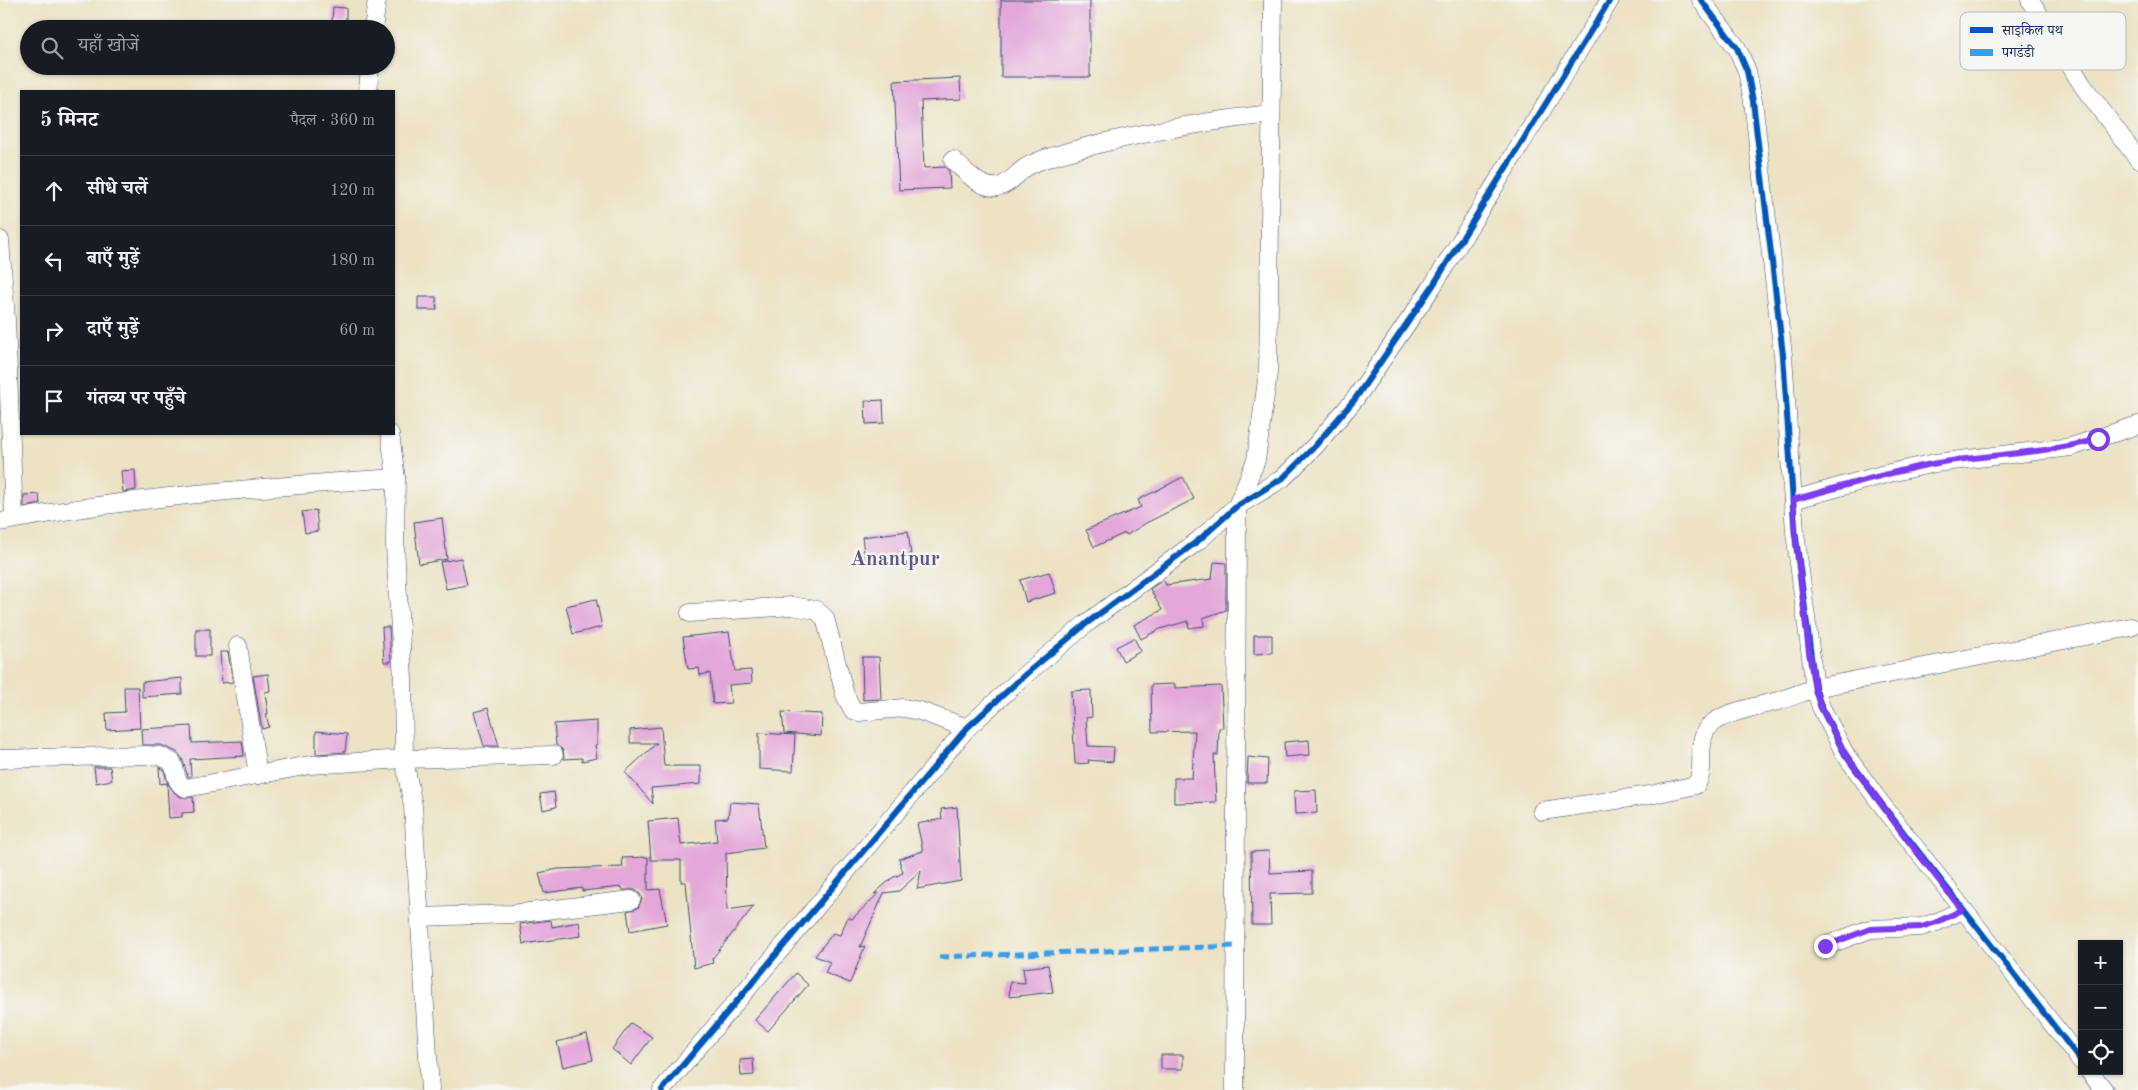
<!DOCTYPE html>
<html lang="hi">
<head>
<meta charset="utf-8">
<style>
  body { margin:0; font-family:"Old Standard TT","Noto Serif Devanagari",serif; background:#242831; color:#f1f3f6 }
  .controls { position:absolute; right:15px; bottom:15px; display:grid; overflow:hidden; border-radius:0px; box-shadow:0 1px 4px #0004 }
  .controls button { width:45px; height:45px; display:grid; place-items:center; padding:0; border:0; border-bottom:1px solid #363941; background:#171b24; color:#f1f3f6; font:25px sans-serif }
  .stop { position:absolute; width:15px; height:15px; margin:-11px; border:4px solid #7c3aed; border-radius:50%; background:#fff }
  .stop.end { background:#7c3aed; border-color:#fff; box-shadow:0 1px 5px #0008 }
  .list { margin:0; padding:0; list-style:none }
  h2 { display:flex; justify-content:space-between; align-items:center; height:65px; margin:0; padding:0 20px; font-size:21px }
  h2 small { font-size:16px; font-weight:400; color:#9ea1a6 }
  .list li { display:grid; grid-template-columns:32px 1fr auto; gap:15px; align-items:center; box-sizing:border-box; height:70px; padding:0 20px; border-top:1px solid #363941 }
  .list b { display:block; font-size:19px; white-space:nowrap }
  .list em { font-size:16px; font-style:normal; color:#9ea1a6 }
  .icon { flex:none; width:28px; height:28px; fill:none; stroke:currentColor; stroke-width:2; stroke-linecap:round; stroke-linejoin:round }
  .map { position:relative; flex:none; width:2138px; height:1090px; overflow:hidden }
  .search { position:absolute; background:#171b24; box-shadow:0 1px 4px #0004; left:20px; top:20px; width:375px; height:55px; display:flex; align-items:center; gap:12px; box-sizing:border-box; padding:0 18px; border-radius:28px; color:#9ea1a6; font-size:19px }
  .panel { position:absolute; background:#171b24; box-shadow:0 1px 4px #0004; left:20px; top:90px; width:375px; height:345px; border-radius:0px }
  .map>svg:first-child { display:block }
  .building { fill:#e3a7d9 }
  .lines { fill:none; stroke-linecap:round; stroke-linejoin:round }
  .minor-casing { stroke:#3a4a6d; stroke-width:19 }
  .minor { stroke:#fff; stroke-width:18 }
  .quiet { stroke:#3b9de6; stroke-width:5; stroke-dasharray:10 5; stroke-linecap:butt }
  .cycleway-casing { stroke:#f6f6f2; stroke-width:9 }
  .cycleway { stroke:#0057b8; stroke-width:6 }
  .route { stroke:#7c3aed; stroke-width:6 }
  .labels { text-anchor:middle; stroke-width:5; stroke-linejoin:round; paint-order:stroke }
  .quarter-label { font-size:21px; font-weight:bold; fill:#615989; stroke:#f6f6f2 }
  .key { fill:#f6f6f2; stroke:#b4bac6; stroke-width:1 }
  .key-label { font-size:14px; fill:#1b2f5e }
</style>
</head>
<body>
<div class="map">
<svg width="2138" height="1090" viewBox="0 0 2138 1090">
  <rect width="100%" height="100%" fill="#f6f6f2"/>
  <filter id="ink" filterUnits="userSpaceOnUse"><feTurbulence type="fractalNoise" baseFrequency=".02" numOctaves="2"/><feDisplacementMap in="SourceGraphic" scale="10" xChannelSelector="R" yChannelSelector="G"/><feConvolveMatrix kernelMatrix="1 2 1 2 8 2 1 2 1" color-interpolation-filters="sRGB"/></filter>
  <filter id="wash" filterUnits="userSpaceOnUse"><feTurbulence type="fractalNoise" baseFrequency=".0096" numOctaves="4" result="noise"/><feDisplacementMap in="SourceGraphic" scale="20" xChannelSelector="R" yChannelSelector="G"/><feGaussianBlur stdDeviation="1.12" result="paint"/><feColorMatrix in="noise" values="0 0 0 0 0 0 0 0 0 0 0 0 0 0 0 0 0 1.4 0 .05"/><feComposite in="paint" operator="in"/></filter>
  <g filter="url(#wash)">
    <rect width="100%" height="100%" fill="#ece2c4"/>
    <g id="blocks">
      <g class="building">
        <rect x="1001" y="0" width="89" height="77"/>
        <path d="M333 7 346 8V22H332Z"/>
        <path d="M960 78 961 99 921 101 924 168 945 167 949 171 950 188 899 190 894 81Z"/>
        <path d="M418 297H436L437 310H418Z"/>
        <path d="M883 400 884 423 866 424 865 401Z"/>
        <path d="M135 470 136 490 123 492 121 471Z"/>
        <path d="M1183 477 1194 499 1146 523 1127 535 1125 533 1094 547 1086 530 1141 507 1138 500Z"/>
        <path d="M39 494 40 504 24 507V495Z"/>
        <path d="M316 510 318 531 305 533 302 512Z"/>
        <path d="M442 518 447 559 419 564 414 522Z"/>
        <path d="M908 531 911 555 865 561 862 537Z"/>
        <path d="M461 558 467 585 446 589 440 562Z"/>
        <path d="M1214 562 1226 563V610L1203 618 1204 626 1189 628 1188 621 1160 629 1141 639 1134 625 1162 610 1150 589 1163 580 1166 585 1212 579Z"/>
        <path d="M1049 572 1056 593 1026 602 1020 580Z"/>
        <path d="M596 599 602 627 573 634 566 606Z"/>
        <path d="M382 627H389L391 662H384Z"/>
        <rect x="196" y="629" width="14" height="27"/>
        <path d="M729 632 735 671 751 670 752 683 729 685 731 703 713 704 710 673 700 675 699 668 688 669 683 637Z"/>
        <path d="M1254 635H1272V653L1254 654Z"/>
        <path d="M1134 638 1141 651 1123 661 1116 647Z"/>
        <path d="M220 652H228L233 682 222 683Z"/>
        <path d="M862 657H879L881 699 863 700Z"/>
        <path d="M268 674 270 691 265 692 268 714H266L269 727 262 729 253 676Z"/>
        <path d="M182 678V694L142 697V682Z"/>
        <path d="M1175 684V688L1221 686 1223 728H1219L1218 755H1214L1216 802 1174 803V778H1192L1195 731 1152 732 1151 685Z"/>
        <path d="M124 687H138L140 728 107 730 106 713 125 712Z"/>
        <path d="M1091 690 1092 717 1086 718 1088 746 1114 747 1113 762 1088 760 1089 763 1075 764 1071 691Z"/>
        <path d="M488 708 499 746H484L474 712Z"/>
        <path d="M782 712 822 714 821 736 784 733Z"/>
        <path d="M597 721V745H595L597 758 582 761V758L564 759 563 750 556 745 554 724Z"/>
        <path d="M191 726 192 743 242 741 244 756 190 759 191 776 188 777 182 758 177 752 161 745H142L141 729Z"/>
        <path d="M661 727 664 766H701V784L651 788 653 804 625 772 657 743H630V730Z"/>
        <path d="M316 731 347 734 345 752 316 754Z"/>
        <path d="M759 733 795 735 793 771 759 769Z"/>
        <path d="M1309 740 1310 755 1285 757 1284 742Z"/>
        <path d="M1248 757 1268 759 1267 783H1247Z"/>
        <path d="M94 767H110L112 780 96 783Z"/>
        <path d="M159 767 164 770 168 784 175 793 181 797H193L194 812 182 813V817L169 818 167 783 160 784Z"/>
        <path d="M1316 790 1317 813 1295 814 1294 791Z"/>
        <path d="M554 792 556 807 543 810 540 794Z"/>
        <path d="M730 802 759 804 764 848 726 853 727 910 754 906 712 959 713 963 694 968 686 882H681V860H651L648 821 678 818 681 845 717 841 715 819 728 818Z"/>
        <path d="M957 807 961 881 917 889 921 871 899 891 884 893 860 947 865 946 850 983 825 973 830 962 815 956 833 933 840 935 848 917 852 919 879 893 874 894 892 878 903 873 899 859 923 851 917 824 942 819 941 809Z"/>
        <path d="M1269 851 1270 873 1312 871V893L1270 894 1271 925H1252L1251 852Z"/>
        <path d="M648 857V890L660 889 667 924 630 931 627 911 638 908 642 899 640 894 635 890H623L622 887 582 891V888L544 893 539 873 558 869 623 867 622 858Z"/>
        <path d="M551 920 552 927 579 922 581 936 523 944 520 924Z"/>
        <path d="M1048 965 1053 992 1009 997 1010 982 1025 983 1023 968Z"/>
        <path d="M796 973 808 985 768 1031 755 1020Z"/>
        <path d="M631 1023 652 1037 631 1065 612 1049Z"/>
        <path d="M587 1034 593 1060 563 1067 557 1042Z"/>
        <rect x="1161" y="1055" width="22" height="14"/>
        <path d="M753 1059 754 1075 741 1076 740 1060Z"/>
      </g>
    </g>
  </g>
  <g filter="url(#ink)">
    <use href="#blocks" fill-opacity="0" stroke="#3a4a6d" stroke-width="1"/>
    <g class="lines">
      <defs>
        <g id="minor">
          <path d="M1701 0 1737 48 1747 71 1753 101 1783 355 1795 532 1815 688 1821 707 1845 754 1876 797 2082 1062"/>
          <path d="M2030 0 2083 86 2138 159"/>
          <path d="M373 29 377 0"/>
          <path d="M368 91 370 66"/>
          <path d="M953 160C964 170 980 189 997 187 1009 185 1016 174 1025 168 1037 160 1051 157 1064 153 1131 134 1201 122 1270 114"/>
          <path d="M0 240 6 320 14 519"/>
          <path d="M390 434 396 478 395 546 403 679 404 759 413 806 430 1090"/>
          <path d="M1793 500 1885 474 1935 463 2071 447 2138 425"/>
          <path d="M0 522C131 497 263 487 396 478"/>
          <path d="M690 613 792 606 816 610 825 618 845 695 853 710 859 712 904 708 920 711 967 728"/>
          <path d="M238 646 258 775"/>
          <path d="M0 759 147 755 160 756 172 762C177 772 174 783 186 788L310 765 404 759 554 755"/>
          <path d="M1542 811 1650 795 1696 785C1706 769 1697 749 1705 732 1714 713 1759 706 1778 701 1791 697 1803 692 1815 688L2131 627"/>
          <path d="M420 917 512 914 631 900"/>
          <path d="M1825 946 1870 929 1921 927 1937 922 1962 910"/>
          <path d="M2089 1071 2104 1090"/>
          <path d="M662 1090 967 728 1027 673 1087 623 1199 540 1237 506 1283 478 1315 446 1355 399 1432 287 1610 0"/>
          <path d="M1235 1090 1237 506 1256 460 1268 373 1273 0"/>
        </g>
      </defs>
      <use href="#minor" class="minor-casing"/>
      <use href="#minor" class="minor"/>
      <path class="quiet" d="M939 957 1236 946"/>
      <defs>
        <g id="cycleway">
          <path d="M1701 0 1737 48 1747 71 1753 101 1783 355 1795 532 1815 688 1821 707 1845 754 1876 797 2082 1062"/>
          <path d="M662 1090 967 728 1027 673 1087 623 1199 540 1237 506 1283 478 1315 446 1355 399 1432 287 1610 0"/>
        </g>
      </defs>
      <use href="#cycleway" class="cycleway-casing"/>
      <use href="#cycleway" class="cycleway"/>
    </g>
  </g>
  <g class="lines" filter="url(#ink)">
    <path class="route" d="M1825 946 1870 929 1921 927 1937 922 1962 910 1906 838 1845 754 1821 707 1815 688 1809 652 1795 532 1793 500C1840 487 1888 472 1937 463 1990 454 2045 454 2098 439"/>
  </g>
  <g class="labels">
    <g class="quarter-label">
      <text x="895" y="565">Anantpur</text>
    </g>
  </g>
  <rect x="1960" y="12" width="166" height="58" rx="8" class="key"/>
  <rect x="1970" y="27" width="23" height="6" fill="#0057b8"/>
  <rect x="1970" y="49" width="23" height="7" fill="#3b9de6"/>
  <g class="key-label">
    <text x="2002" y="35">साइकिल पथ</text>
    <text x="2002" y="57">पगडंडी</text>
  </g>
</svg>
<div class="controls">
<button>+</button>
<button>−</button>
<button><svg class="icon" aria-label="locate" viewBox="0 0 24 24"><circle cx="12" cy="12" r="6"/><path d="M12 2v4M12 18v4M2 12h4M18 12h4"/></svg></button>
</div>
<div class="stop" style="left:2098px;top:439px"></div>
<div class="stop end" style="left:1825px;top:946px"></div>
<div class="search"><svg class="icon" aria-label="search" viewBox="0 0 24 24"><circle cx="10" cy="10" r="6"/><path d="M15 15l6 6"/></svg>यहाँ खोजें</div>
<section class="panel">
<h2>5 मिनट<small>पैदल · 360 m</small></h2>
<ul class="list">
<li><svg class="icon" aria-label="ahead" viewBox="0 0 24 24"><path d="M12 20V5M6 11l6-6 6 6"/></svg><div><b>सीधे चलें</b></div><em>120 m</em></li>
<li><svg class="icon" aria-label="left" viewBox="0 0 24 24"><path d="M17 20v-9H6M10 6l-5 5 5 5"/></svg><div><b>बाएँ मुड़ें</b></div><em>180 m</em></li>
<li><svg class="icon" aria-label="right" viewBox="0 0 24 24"><path d="M7 20v-9h11M14 6l5 5-5 5"/></svg><div><b>दाएँ मुड़ें</b></div><em>60 m</em></li>
<li><svg class="icon" aria-label="arrive" viewBox="0 0 24 24"><path d="M6 21V4h12l-3 4 3 4H6"/></svg><div><b>गंतव्य पर पहुँचे</b></div></li>
</ul>
</section>
</div>
</body>
</html>
